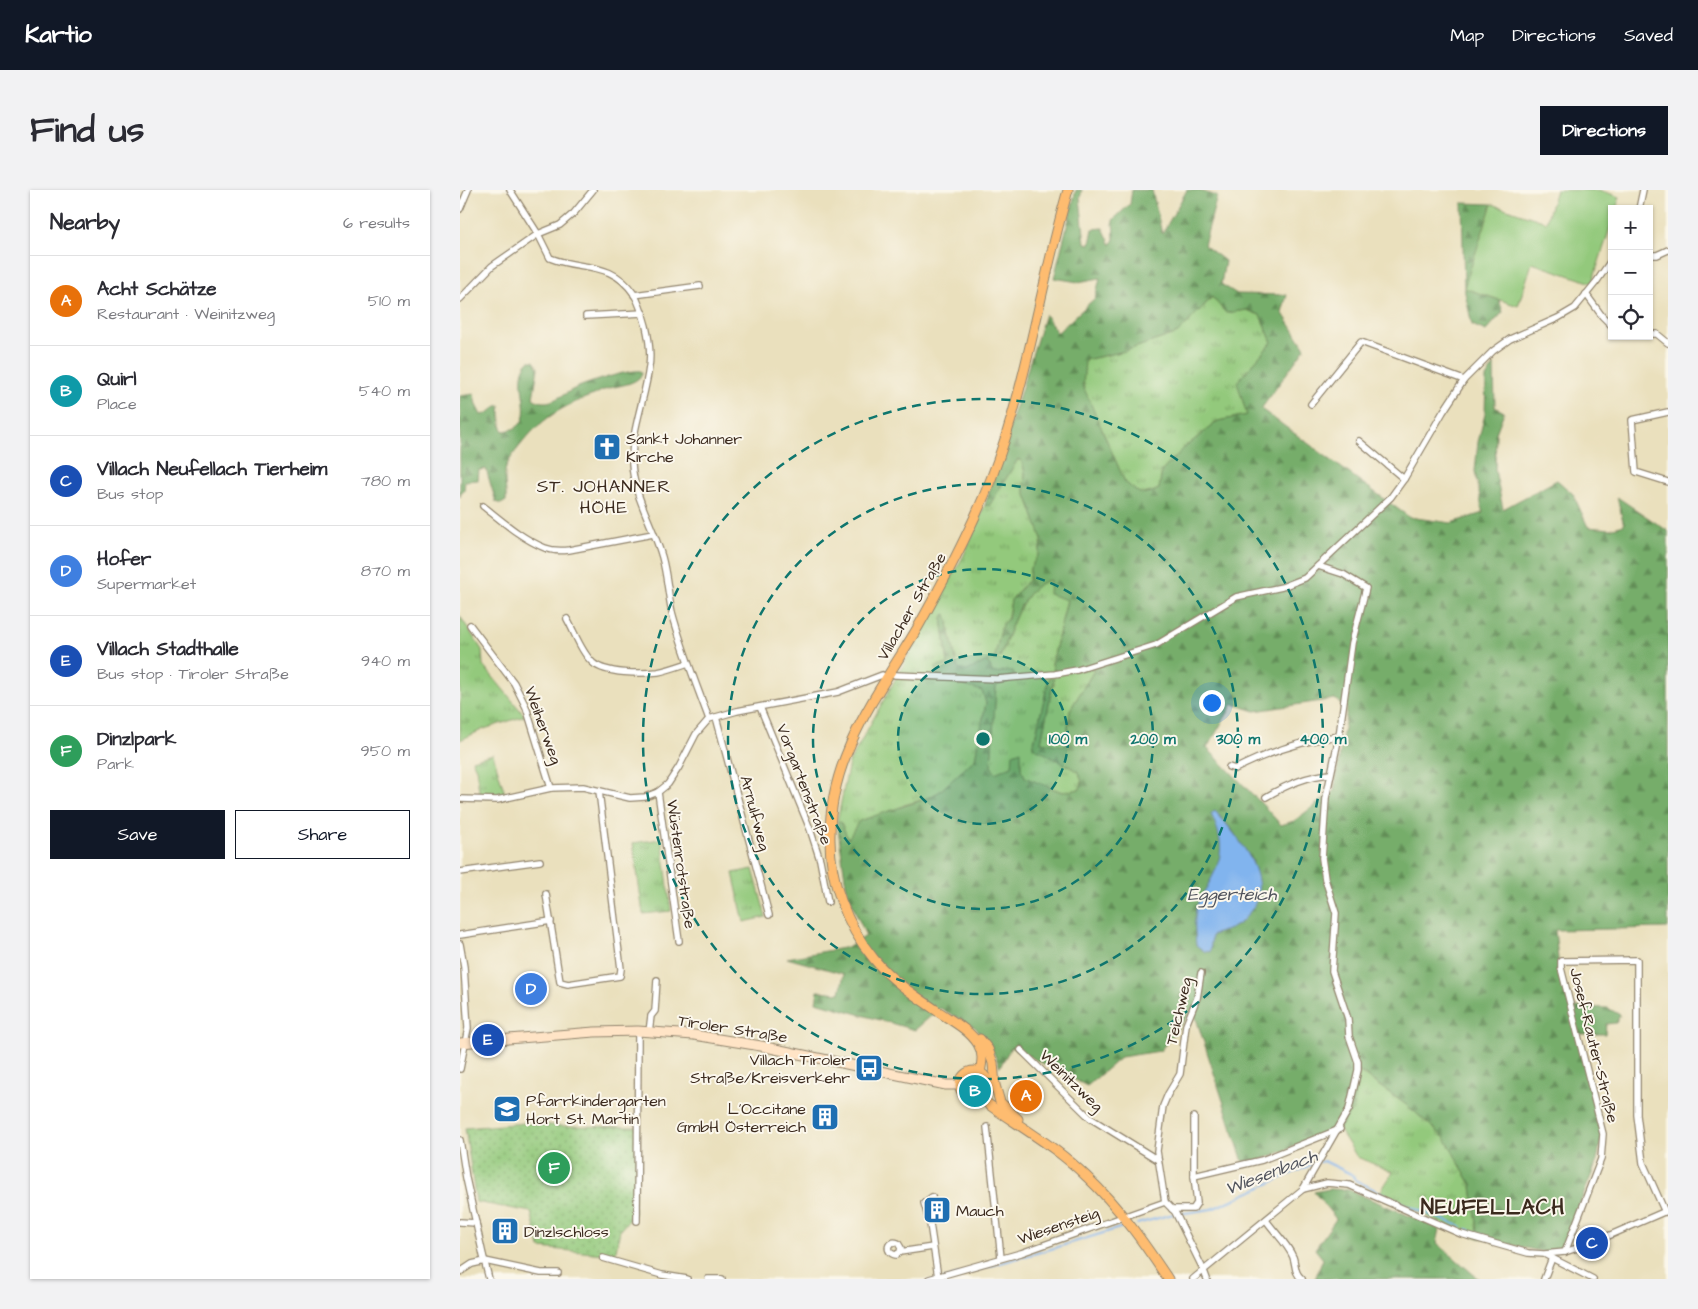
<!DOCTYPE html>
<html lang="en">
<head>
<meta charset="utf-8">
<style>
  body { margin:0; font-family:"Architects Daughter",sans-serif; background:#f2f2f3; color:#2b2b33 }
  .controls { position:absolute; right:15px; top:15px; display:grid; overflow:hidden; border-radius:0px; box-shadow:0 1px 4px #0004 }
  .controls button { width:45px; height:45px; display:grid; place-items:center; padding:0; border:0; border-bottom:1px solid #e1e1e2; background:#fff; color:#2b2b33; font:25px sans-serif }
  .you { position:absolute; left:751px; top:512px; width:18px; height:18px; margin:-12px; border:4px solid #fff; border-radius:50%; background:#1a73e8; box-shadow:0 0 0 8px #1a73e833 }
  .badge { display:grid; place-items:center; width:32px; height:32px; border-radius:50%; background:#111827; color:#fff; font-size:16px; font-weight:700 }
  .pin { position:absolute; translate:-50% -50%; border:2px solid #fff; box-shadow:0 1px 5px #0006 }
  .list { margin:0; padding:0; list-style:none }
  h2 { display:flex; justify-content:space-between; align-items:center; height:65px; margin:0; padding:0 20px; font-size:21px }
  h2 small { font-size:16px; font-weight:400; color:#7c7c81 }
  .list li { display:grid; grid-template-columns:32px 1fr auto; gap:15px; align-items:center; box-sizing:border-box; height:90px; padding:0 20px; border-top:1px solid #e1e1e2 }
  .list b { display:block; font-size:19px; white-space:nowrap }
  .list p { margin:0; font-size:16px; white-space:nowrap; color:#7c7c81 }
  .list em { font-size:16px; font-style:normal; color:#7c7c81 }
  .actions { display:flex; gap:10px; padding:15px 20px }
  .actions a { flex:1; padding:11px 0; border:1px solid #111827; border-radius:0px; text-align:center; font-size:18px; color:#111827 }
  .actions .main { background:#111827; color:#fff }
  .icon { flex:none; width:28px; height:28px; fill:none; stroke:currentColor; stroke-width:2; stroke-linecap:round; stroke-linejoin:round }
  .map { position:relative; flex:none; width:1208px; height:1089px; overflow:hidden; border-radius:0px }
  header { display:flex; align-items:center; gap:30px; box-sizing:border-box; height:70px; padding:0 25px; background:#111827; color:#fff }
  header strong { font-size:24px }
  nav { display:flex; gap:28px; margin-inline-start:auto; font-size:18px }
  .intro { display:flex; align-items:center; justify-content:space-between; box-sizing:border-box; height:120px; padding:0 30px }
  h1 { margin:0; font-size:35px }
  .button { padding:12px 22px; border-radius:0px; background:#111827; color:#fff; font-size:18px; font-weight:700 }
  main { display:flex; gap:30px; padding:0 30px }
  aside { flex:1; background:#fff; border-radius:0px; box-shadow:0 1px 4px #0004 }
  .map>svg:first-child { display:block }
  .grass { fill:url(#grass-tufts); stroke:#677a4c }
  .forest { fill:url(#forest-firs); stroke:#586c44; fill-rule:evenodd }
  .park { fill:url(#park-dots); stroke:#677a4c }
  .garden { fill:#93c97b; stroke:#677a4c }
  .water { fill:#81b4ee; stroke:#5e6f86 }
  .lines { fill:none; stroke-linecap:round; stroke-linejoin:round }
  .stream { stroke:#81b4ee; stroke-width:2 }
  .street-casing { stroke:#92856e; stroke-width:8 }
  .secondary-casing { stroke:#92856e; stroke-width:11 }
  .primary-casing { stroke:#92856e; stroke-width:11 }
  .street { stroke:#fff; stroke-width:5.5 }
  .secondary { stroke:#ffe4c6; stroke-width:9 }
  .primary { stroke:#febc70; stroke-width:9 }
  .ring { fill:none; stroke:#0f766e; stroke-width:2.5; stroke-dasharray:9 6 }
  .labels { text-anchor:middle; stroke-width:4; stroke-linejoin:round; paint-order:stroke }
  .poi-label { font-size:16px; fill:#3b2a1e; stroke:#fbf7ec; text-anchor:start }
  .street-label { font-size:16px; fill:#3b2a1e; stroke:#fbf7ec }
  .neighbourhood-label { font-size:18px; letter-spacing:1px; fill:#3b2a1e; stroke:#fbf7ec }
  .water-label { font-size:18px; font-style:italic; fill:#50535c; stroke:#fbf7ec }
  .district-label { font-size:21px; font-weight:bold; letter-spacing:1px; fill:#3b2a1e; stroke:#fbf7ec }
  .centre { fill:#0f766e; stroke:#fbf7ec; stroke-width:2.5 }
  .ring-label { font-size:15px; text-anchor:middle; font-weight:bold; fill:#0f766e; stroke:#fbf7ec; stroke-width:4; stroke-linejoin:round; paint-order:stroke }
</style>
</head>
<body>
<header>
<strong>Kartio</strong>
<nav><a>Map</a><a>Directions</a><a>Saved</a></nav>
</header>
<div class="intro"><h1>Find us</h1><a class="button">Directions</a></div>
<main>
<aside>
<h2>Nearby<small>6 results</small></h2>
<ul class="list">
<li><span class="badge" style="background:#e8710a">A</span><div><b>Acht Schätze</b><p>Restaurant · Weinitzweg</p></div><em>510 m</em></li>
<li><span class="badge" style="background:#0f9aa8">B</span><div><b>Quirl</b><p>Place</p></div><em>540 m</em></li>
<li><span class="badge" style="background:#1a4fb4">C</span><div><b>Villach Neufellach Tierheim</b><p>Bus stop</p></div><em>780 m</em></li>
<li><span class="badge" style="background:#3f7fe0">D</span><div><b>Hofer</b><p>Supermarket</p></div><em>870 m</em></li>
<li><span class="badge" style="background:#1a4fb4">E</span><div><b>Villach Stadthalle</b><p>Bus stop · Tiroler Straße</p></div><em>940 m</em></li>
<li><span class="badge" style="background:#2e9e5b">F</span><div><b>Dinzlpark</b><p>Park</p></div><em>950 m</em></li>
</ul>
<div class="actions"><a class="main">Save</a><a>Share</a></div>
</aside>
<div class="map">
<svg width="1208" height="1089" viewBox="0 0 1208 1089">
  <defs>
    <pattern id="grass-tufts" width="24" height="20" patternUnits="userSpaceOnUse" patternTransform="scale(1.25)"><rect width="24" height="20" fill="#93c97b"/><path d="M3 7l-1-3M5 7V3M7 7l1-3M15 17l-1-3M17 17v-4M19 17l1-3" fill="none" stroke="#79a364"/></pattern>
    <pattern id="forest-firs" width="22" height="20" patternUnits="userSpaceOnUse" patternTransform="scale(1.25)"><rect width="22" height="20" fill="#76ad6b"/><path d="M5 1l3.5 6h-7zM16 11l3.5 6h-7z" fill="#628d57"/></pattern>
    <pattern id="park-dots" width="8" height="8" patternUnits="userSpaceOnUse" patternTransform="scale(1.25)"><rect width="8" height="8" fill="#93c97b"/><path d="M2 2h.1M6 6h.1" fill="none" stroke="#79a364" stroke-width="1.8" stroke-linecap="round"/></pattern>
  </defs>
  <rect width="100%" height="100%" fill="#fbf7ec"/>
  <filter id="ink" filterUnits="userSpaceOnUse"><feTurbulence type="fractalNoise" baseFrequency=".02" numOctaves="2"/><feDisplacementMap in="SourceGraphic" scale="10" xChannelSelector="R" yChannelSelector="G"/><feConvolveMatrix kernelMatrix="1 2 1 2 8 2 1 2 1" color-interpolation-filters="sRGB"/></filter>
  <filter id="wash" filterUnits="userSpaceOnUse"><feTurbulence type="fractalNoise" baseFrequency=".0096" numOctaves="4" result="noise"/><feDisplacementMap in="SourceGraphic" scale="20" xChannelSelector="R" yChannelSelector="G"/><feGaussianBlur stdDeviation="1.12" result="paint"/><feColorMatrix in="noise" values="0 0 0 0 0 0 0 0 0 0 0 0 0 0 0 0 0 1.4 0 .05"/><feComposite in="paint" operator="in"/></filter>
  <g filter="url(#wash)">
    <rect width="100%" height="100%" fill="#eae0bd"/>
    <g class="grass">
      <path d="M752 107 766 123 787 120 800 125 812 152 778 192 787 225 758 231 724 258 702 281 699 299C681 307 679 304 665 292L622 196 625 170 665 161 718 143Z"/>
      <path d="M558 269 562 271 565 283 564 299 582 349 579 364 570 378 569 389 551 410 540 467C550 443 561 396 590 390L607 409 592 474 594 481 635 479 610 520 606 557 581 552 594 490 589 488 573 556 619 582 622 592 620 600 602 602 566 588 561 580 560 562 552 576 535 583 531 576 536 496 555 489 553 481 533 483 527 471 507 481 498 479 485 424 482 427 488 474 522 501 526 513 515 569 479 602 465 609 444 615 387 649 381 633 377 632 389 573 504 365 525 315 529 316Z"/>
      <path d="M0 426 22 460 23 475 65 526 24 539 0 550Z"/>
      <path d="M33 564 45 604 20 608 16 578 12 570Z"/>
      <path d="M202 649 211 721 183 724 173 653Z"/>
      <path d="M293 679 306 727 284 732 273 683Z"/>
      <path d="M898 881 948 916 985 948 1012 996 1019 1048 999 1041 919 1004 933 982 897 967 879 939Z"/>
      <circle cx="514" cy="895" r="11"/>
    </g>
    <g class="forest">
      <path d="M616 0H622L620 8 625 53 630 54 633 39 643 38 651 55 654 49 653 30 670 14 672 0H692L702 44 727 0H737L757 6 744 55 765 71 761 94 777 104 827 105 822 122 845 158 801 219 949 327 991 333 1023 323 1015 281 1018 252 1025 224 1026 188 1034 175 1035 217 1044 222 1036 243 1035 280 1043 319 1097 290 1113 304 1128 337 1150 339 1164 335 1157 307 1208 341V738L1095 740 1099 779 1109 817 1148 818 1160 825 1156 833 1146 834 1145 844H1117L1142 944 1137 971 1102 1059 1089 1063 1019 1048 1012 996 985 948 948 916 899 881 894 916 879 939 801 970 783 972 733 819 700 861 661 867 627 896 551 857 540 877 531 857 516 838 480 818 455 840 356 812 358 801 380 803 384 784 327 768 389 757 406 746 387 702 377 632H381L388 649 399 631 465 609 479 602 515 569 526 513 522 501 477 488 476 476 488 474 482 427 486 424 498 479 507 481 527 471 533 483 553 481 555 489 536 496 531 576 535 583 552 576 553 564 561 561V580L566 588 602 602 620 599 622 592 619 582 573 557 589 488 594 489 581 552 606 556 610 520 635 479 594 481 592 474 607 410 589 404 590 390C561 396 550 443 540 467L534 470 542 434 548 429 551 410 569 389 570 378 579 364 582 349 564 299 565 283 562 271 558 269 529 316 525 315 585 124 597 143 635 108 640 88 618 92 594 88ZM752 107 766 123 787 120 800 125 812 152 777 192 787 225 758 231 724 258 702 281 699 299C681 307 679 304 665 292L623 196 625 170 665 161 718 143ZM875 509 887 519 874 601 834 631 821 635 801 613 747 558 773 514 795 521ZM755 621 772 640 793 672 778 735 752 745 738 712C749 695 761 675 762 654 762 644 755 633 751 624Z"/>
      <path d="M1002 13 1032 14 1004 98 1039 110 1043 122 1026 141 1012 135 1004 98Z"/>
      <path d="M69 171H74L78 178 73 208C78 212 85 213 91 211 100 208 107 202 116 198 128 193 169 179 181 181L182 184C176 196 155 195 144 200 140 201 137 204 134 205 101 216 80 230 59 257 54 263 49 270 46 277 43 286 47 300 46 311L41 314 36 312 26 279 19 280 18 290 5 291 4 300 1 303 0 307V206L14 204 16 215 21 225C31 224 32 217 40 215L41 235 43 241C86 237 47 191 69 171Z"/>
      <path d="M869 999 889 1000 980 1039 977 1053 1019 1089H855L863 1069 855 1059 876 1029 854 1002Z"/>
    </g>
    <path class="park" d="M65 933 102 936 179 937 174 1024 160 1040 155 1065 80 1058 71 1022 16 1012 5 938Z"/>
    <path class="garden" d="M1096 0H1139L1160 7 1156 19H1152V32L1132 93 1072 73 1058 116 1004 98 1032 14 1086 32Z"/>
    <path class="water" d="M755 621C777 646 818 692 788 724 785 728 781 733 777 735 770 740 760 742 752 745L750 762 744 761 736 755C735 741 733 727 738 713 740 706 746 700 749 693 764 666 764 652 751 624Z"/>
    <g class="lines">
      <g class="stream">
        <path d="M860 972 864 971 893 985 895 990 946 1015 1002 1037"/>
        <path d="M718 1024 752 1019 855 973"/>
        <path d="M677 1034 713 1024"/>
        <path d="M1007 1039 1024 1046"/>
        <path d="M484 1089 598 1057 663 1037"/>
      </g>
    </g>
  </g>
  <g filter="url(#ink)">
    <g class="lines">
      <defs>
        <g id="street">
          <path d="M50 0 78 44 90 68C122 81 151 70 174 104 180 114 183 125 186 136 189 149 191 164 189 177 185 209 171 241 172 274 174 307 193 335 202 367 207 385 208 404 212 422 222 459 236 494 249 529"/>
          <path d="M0 19 8 0"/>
          <path d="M1179 19 1183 0"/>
          <path d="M1189 65H1197L1208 60"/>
          <path d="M1126 104 1142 126 1152 136"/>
          <path d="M174 105 240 96"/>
          <path d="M0 109 32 76 78 44 100 35 114 23 133 0"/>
          <path d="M126 126 183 123"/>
          <path d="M1189 144H1197L1208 153"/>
          <path d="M851 214 901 152 1004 190"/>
          <path d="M1208 222 1172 230 1176 282 1208 292"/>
          <path d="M899 251 944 289"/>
          <path d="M23 316C42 331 62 349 85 358 93 361 101 361 109 360L193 344"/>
          <path d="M107 429C115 443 121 462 133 473 146 484 181 484 198 482 208 480 219 476 228 473"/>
          <path d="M10 435 54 493 66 517 91 598"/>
          <path d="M435 485 537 489 595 484 617 480 696 455 776 407 822 397 845 388 931 307 944 289 983 222 1004 190 1033 161 1050 149 1098 128 1115 118 1137 91 1152 69"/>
          <path d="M300 517 350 639 360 670 368 712"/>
          <path d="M256 527 309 725"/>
          <path d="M769 577 775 579C807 563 843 550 879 546"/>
          <path d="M198 602 219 751"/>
          <path d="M806 607C826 595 846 586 870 584"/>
          <path d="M0 609 37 610 91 598 123 597 170 608 185 607 198 602 208 594 219 577 236 544 249 529 277 521 378 502 422 485"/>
          <path d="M0 682 80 671"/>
          <path d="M86 704 100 792 108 794 160 786 161 779 139 601"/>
          <path d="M0 745 91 731"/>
          <path d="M0 754 4 777 8 838 0 879"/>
          <path d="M741 783 737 808 726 835 720 884 708 904 703 916 697 961 705 1012 715 1022 744 1081 747 1089"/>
          <path d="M189 842 191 826 195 821 197 790"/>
          <path d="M561 860 630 928 698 970"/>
          <path d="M734 927V986"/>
          <path d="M527 937 541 1068"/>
          <path d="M0 950 6 988 23 1065 29 1089"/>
          <path d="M843 999 889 919 898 880V872L889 846 888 829 872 781 876 723 865 689 862 668 866 608 879 546 892 453 906 398 883 384 858 376"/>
          <path d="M472 1007 464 1013 470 1034 478 1087"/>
          <path d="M712 1019H733L737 1013 734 986 802 970 880 939"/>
          <path d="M806 1030C814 1042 827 1053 833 1067 836 1075 834 1083 842 1089"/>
          <path d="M177 1031 178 841"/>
          <path d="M0 1032 16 1033"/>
          <path d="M440 1062 441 1058 438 1053C427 1049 424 1063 436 1065L440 1062 473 1057"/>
          <path d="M1105 1062 1141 969 1143 944 1101 778V771L1177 770V925L1183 973 1205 1022"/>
          <path d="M1086 1065 1133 1089"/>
          <path d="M143 1068 202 1085 227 1089"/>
          <path d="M0 1082 12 1074 25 1071 81 1083H98"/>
          <path d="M248 1089H262"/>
          <path d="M469 1089 561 1063 705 1012"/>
          <path d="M733 1089 843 999 867 993 889 995 1001 1044 1068 1063 1084 1064 1105 1062 1132 1053 1206 1021"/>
          <path d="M1084 1089 1092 1068"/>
        </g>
        <path id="secondary" d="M0 853 134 842 178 841 234 845 301 856 486 895H500"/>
        <g id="primary">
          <path d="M520 849 528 859 533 873 535 895 540 912 558 929"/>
          <circle cx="514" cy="895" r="14"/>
          <path d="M520 883C522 872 524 864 518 854 509 839 490 830 476 820 454 805 431 790 414 769 386 735 369 690 370 645 370 564 419 503 458 437 485 389 511 340 531 289 567 196 580 96 608 0"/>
          <path d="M522 906 528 914C562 938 598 958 627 987 659 1017 684 1053 708 1089"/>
        </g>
      </defs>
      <use href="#street" class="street-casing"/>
      <use href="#secondary" class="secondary-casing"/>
      <use href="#primary" class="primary-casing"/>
      <use href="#street" class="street"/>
      <use href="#secondary" class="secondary"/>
      <use href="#primary" class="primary"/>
    </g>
  </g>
  <circle cx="523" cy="549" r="85" fill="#0f766e" fill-opacity=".12"/>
  <g class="ring">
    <circle cx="523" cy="549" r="85"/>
    <circle cx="523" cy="549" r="170"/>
    <circle cx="523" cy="549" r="255"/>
    <circle cx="523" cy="549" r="340"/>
  </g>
  <defs>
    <symbol id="church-square" viewBox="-11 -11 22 22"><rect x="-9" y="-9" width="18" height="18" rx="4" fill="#1f6fb2" stroke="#fbf7ec"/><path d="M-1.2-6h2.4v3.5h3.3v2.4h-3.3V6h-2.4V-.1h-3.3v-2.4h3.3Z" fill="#fff"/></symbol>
    <symbol id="bus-square" viewBox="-11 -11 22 22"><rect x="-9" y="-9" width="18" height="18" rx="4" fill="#1f6fb2" stroke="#fbf7ec"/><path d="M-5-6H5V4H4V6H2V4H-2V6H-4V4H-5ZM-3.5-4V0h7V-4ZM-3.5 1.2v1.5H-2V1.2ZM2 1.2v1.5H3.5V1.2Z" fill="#fff"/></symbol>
    <symbol id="school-square" viewBox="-11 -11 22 22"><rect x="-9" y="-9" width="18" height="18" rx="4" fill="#1f6fb2" stroke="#fbf7ec"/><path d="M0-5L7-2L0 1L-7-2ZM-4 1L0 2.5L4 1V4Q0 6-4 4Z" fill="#fff"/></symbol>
    <symbol id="building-square" viewBox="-11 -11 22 22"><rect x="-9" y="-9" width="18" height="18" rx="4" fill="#1f6fb2" stroke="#fbf7ec"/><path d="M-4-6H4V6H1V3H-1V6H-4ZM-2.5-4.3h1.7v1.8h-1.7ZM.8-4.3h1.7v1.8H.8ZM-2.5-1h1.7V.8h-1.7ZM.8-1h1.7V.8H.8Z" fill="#fff"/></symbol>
  </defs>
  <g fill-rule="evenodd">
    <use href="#church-square" x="131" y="241" width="32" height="32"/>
    <use href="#bus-square" x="393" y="862" width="32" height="32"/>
    <use href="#school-square" x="31" y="903" width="32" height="32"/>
    <use href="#building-square" x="349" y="911" width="32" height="32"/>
    <use href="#building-square" x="461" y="1004" width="32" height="32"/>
    <use href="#building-square" x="29" y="1025" width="32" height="32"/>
  </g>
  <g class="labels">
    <g class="poi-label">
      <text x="166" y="254">Sankt Johanner<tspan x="166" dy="18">Kirche</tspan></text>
      <text x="390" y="875" text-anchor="end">Villach Tiroler<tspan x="390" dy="18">Straße/Kreisverkehr</tspan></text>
      <text x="66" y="916">Pfarrkindergarten<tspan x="66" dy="18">Hort St. Martin</tspan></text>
      <text x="346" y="924" text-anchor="end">L'Occitane<tspan x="346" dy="18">GmbH Österreich</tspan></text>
      <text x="496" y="1026">Mauch</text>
      <text x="64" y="1047">Dinzlschloss</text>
    </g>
    <g class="street-label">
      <text transform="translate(451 416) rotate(-60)" y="6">Villacher Straße</text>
      <text transform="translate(84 535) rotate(70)" y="6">Weiherweg</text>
      <text transform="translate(345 594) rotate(69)" y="6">Vorgartenstraße</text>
      <text transform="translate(296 623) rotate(75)" y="6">Arnulfweg</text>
      <text transform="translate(222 674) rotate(82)" y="6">Wüstenrotstraße</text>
      <text transform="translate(718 821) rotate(-77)" y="6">Teichweg</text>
      <text transform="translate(273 838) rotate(9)" y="6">Tiroler Straße</text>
      <text transform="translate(1135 855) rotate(76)" y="6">Josef-Rauter-Straße</text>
      <text transform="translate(612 890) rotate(44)" y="6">Weinitzweg</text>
      <text transform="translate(598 1035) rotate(-19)" y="6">Wiesensteig</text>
    </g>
    <g class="neighbourhood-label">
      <text x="144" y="302">ST. JOHANNER<tspan x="144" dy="21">HÖHE</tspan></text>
    </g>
    <g class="water-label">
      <text x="772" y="710">Eggerteich</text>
      <text transform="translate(811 982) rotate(-21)" y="6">Wiesenbach</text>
    </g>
    <g class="district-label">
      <text x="1033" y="1024">NEUFELLACH</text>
    </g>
  </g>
  <circle cx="523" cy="549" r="8" class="centre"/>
  <g class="ring-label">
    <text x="608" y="554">100 m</text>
    <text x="693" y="554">200 m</text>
    <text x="778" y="554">300 m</text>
    <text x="863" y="554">400 m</text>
  </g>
</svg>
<div class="controls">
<button>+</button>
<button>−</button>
<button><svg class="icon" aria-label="locate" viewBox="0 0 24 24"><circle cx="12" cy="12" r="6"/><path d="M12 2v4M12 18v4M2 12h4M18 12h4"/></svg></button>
</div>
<div class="you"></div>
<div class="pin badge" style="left:566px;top:906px;background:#e8710a">A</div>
<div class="pin badge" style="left:515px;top:901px;background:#0f9aa8">B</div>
<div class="pin badge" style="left:1132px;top:1053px;background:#1a4fb4">C</div>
<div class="pin badge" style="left:71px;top:799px;background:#3f7fe0">D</div>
<div class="pin badge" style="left:28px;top:850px;background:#1a4fb4">E</div>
<div class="pin badge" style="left:94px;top:978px;background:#2e9e5b">F</div>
</div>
</main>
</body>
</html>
